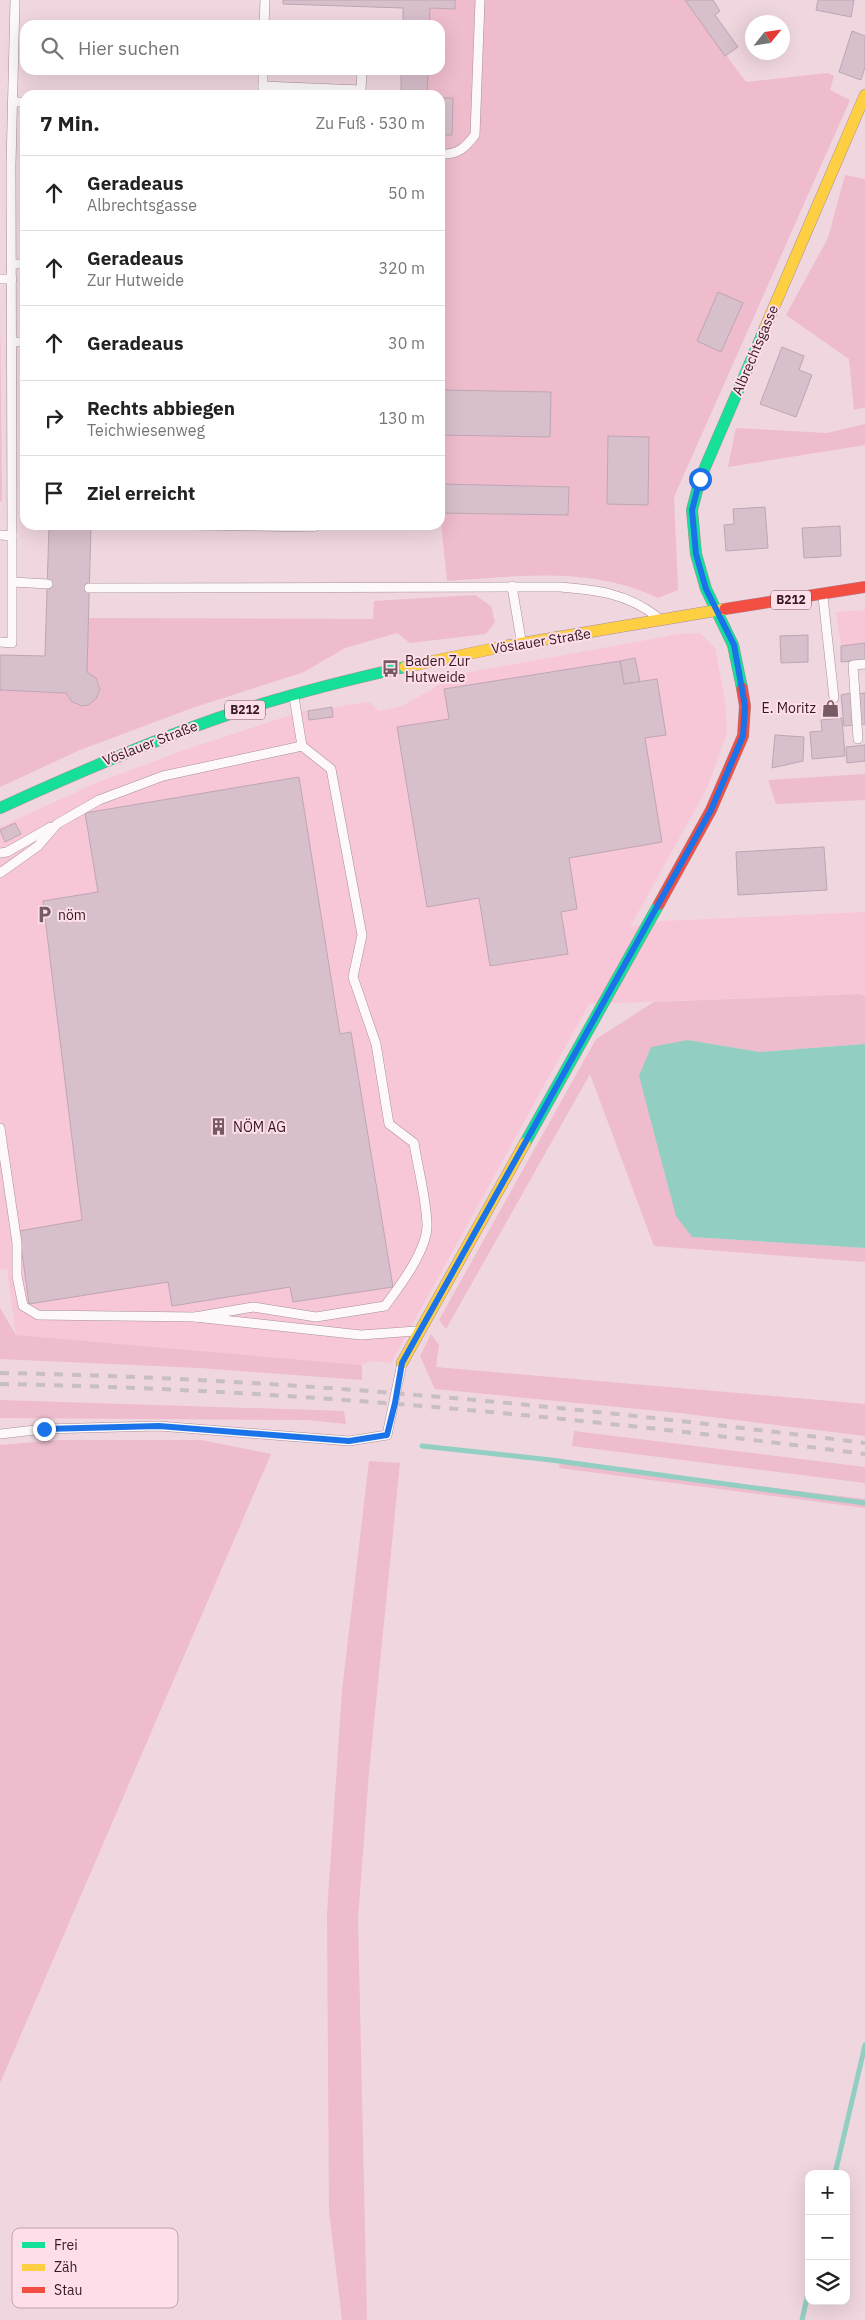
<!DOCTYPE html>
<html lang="de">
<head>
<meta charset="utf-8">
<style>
  body { margin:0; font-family:"IBM Plex Sans",sans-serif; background:#f2f2f2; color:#222 }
  .controls { position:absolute; right:15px; bottom:15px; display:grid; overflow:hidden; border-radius:10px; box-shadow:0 5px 20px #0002 }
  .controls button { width:45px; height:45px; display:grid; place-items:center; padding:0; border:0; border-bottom:1px solid #e0e0e0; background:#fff; color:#222; font:25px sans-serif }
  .compass { position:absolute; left:745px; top:15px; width:45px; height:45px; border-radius:50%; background:#fff; box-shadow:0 5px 20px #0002; rotate:60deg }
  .stop { position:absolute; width:15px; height:15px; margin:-11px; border:4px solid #1a73e8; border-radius:50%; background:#fff }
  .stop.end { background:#1a73e8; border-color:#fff; box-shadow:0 1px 5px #0008 }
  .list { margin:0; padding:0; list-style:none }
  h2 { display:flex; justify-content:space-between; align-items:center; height:65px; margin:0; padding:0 20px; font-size:21px }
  h2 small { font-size:16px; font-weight:400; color:#767676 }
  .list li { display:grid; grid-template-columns:32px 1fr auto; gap:15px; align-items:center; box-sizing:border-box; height:75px; padding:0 20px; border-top:1px solid #e0e0e0 }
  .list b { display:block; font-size:19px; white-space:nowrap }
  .list p { margin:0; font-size:16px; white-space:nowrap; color:#767676 }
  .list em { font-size:16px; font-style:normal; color:#767676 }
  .icon { flex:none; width:28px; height:28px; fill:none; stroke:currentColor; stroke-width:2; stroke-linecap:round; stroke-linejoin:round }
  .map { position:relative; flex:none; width:865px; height:2320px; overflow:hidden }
  .search { position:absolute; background:#fff; box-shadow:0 5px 20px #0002; left:20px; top:20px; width:425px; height:55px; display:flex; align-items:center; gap:12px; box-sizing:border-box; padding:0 18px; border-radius:15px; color:#767676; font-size:19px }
  .panel { position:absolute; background:#fff; box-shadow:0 5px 20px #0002; left:20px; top:90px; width:425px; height:440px; border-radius:15px }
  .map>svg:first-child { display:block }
  .built { fill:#f8c7d7 }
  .green { fill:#eebccc }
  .water { fill:#92cec2 }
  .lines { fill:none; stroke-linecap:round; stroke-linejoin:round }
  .stream { stroke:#92cec2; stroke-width:5 }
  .building { fill:#d8bfcc; stroke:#bda6b2 }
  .lane-casing { stroke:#a78f98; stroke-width:10 }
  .fast-casing { stroke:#a78f98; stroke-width:12 }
  .slow-casing { stroke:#a78f98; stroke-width:12 }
  .jam-casing { stroke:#a78f98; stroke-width:12 }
  .lane { stroke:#fdf9fa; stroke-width:9 }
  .fast { stroke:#16e098; stroke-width:11 }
  .slow { stroke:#ffcf43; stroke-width:11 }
  .jam { stroke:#f24e42; stroke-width:11 }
  .rail { stroke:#c7bfc2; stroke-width:4; stroke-dasharray:9 9; stroke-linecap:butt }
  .route { stroke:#1a73e8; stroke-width:6 }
  .labels { text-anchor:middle; stroke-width:4; stroke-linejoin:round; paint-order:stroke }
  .shield { fill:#fedee8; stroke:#71535d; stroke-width:1 }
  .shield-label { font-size:12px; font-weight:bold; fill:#341822 }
  .street-label { font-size:14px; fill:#341822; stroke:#fedee8 }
  .poi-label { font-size:14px; fill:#341822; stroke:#fedee8; text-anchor:start }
  .key { fill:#fedee8; stroke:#c1a3ad; stroke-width:1 }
  .key-label { font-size:14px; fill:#341822 }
</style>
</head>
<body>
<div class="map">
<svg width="865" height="2320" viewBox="0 0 865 2320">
  <rect width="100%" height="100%" fill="#f0d6df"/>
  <g class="built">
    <path d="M865 610V643L841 646 836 612Z"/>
    <path d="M700 633 715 648 725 701 727 733 707 788 630 927 662 921 865 912V996L859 994 589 1004 391 1363 371 1361 362 1365 16 1335 7 1269 0 1270V827L96 783 187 749 300 712 369 702 379 711 402 706 431 690 449 676 679 634Z"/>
  </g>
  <g class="green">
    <path d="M455 0H685L746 82 828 73 834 76 830 90 850 100 674 497 678 590 658 598C592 566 518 576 447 581L440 513 568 515 569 487 440 484V135H452L440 95H427L428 70H440V25H429L430 8 455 9Z"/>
    <path d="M845 175 865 179V407L854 410 849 359 786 315 828 238Z"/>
    <path d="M0 299 2 501H0Z"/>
    <path d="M865 424V445L728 467 736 428 827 433Z"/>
    <path d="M475 595 491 606 495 622 486 634 410 643 397 633 345 648 304 672 192 708 80 750 0 787V690L66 693C81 726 120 687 87 672L88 618 373 619 374 601Z"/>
    <path d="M865 774V800L776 804 768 780Z"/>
    <path d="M859 994 865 996V1044L760 1052 688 1040 692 1237 865 1248V1262L654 1246 590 1074 446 1329 439 1320 596 1039 654 1002Z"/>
    <path d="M0 1308 16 1335 362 1365V1380L200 1368 0 1359Z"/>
    <path d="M431 1334 439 1345 436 1367 865 1404V1436L680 1413 435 1389 420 1356Z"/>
    <path d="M0 1400 344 1411 346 1424 307 1420 0 1418Z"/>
    <path d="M574 1431 865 1467V1483L572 1446Z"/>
    <path d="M60 1440H201L271 1454 0 2083V1445Z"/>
    <path d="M369 1461 400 1463 369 1772 358 1919 367 2320H342L329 2211 327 1913 342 1691Z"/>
    <path d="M560 1462 865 1499V1508L559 1468Z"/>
  </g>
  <path class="water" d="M688 1040 760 1052 865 1044V1248L692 1237 676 1216 639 1076 651 1047Z"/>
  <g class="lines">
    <g class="stream">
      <path d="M422 1446 551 1460 865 1503"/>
      <path d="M835 2174 865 2045"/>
      <path d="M802 2320 809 2289"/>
    </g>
  </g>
  <g class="building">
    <path d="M283 0H455V9L430 8 429 25H403V8L283 4Z"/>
    <path d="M685 0H713L720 11 715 15 738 47 725 56Z"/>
    <path d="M818 0H854L851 17 816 10Z"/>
    <path d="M852 31 865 36V67L861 80 839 72Z"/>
    <path d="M401 70H428L427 95H401Z"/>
    <path d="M279 92 359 95H279Z"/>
    <path d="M440 98H453L452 135H440Z"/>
    <path d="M718 292 743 303 721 352 697 341Z"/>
    <path d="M782 347 804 356 799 370 812 375 796 417 760 404Z"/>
    <path d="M440 390 551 392 550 437 440 435Z"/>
    <path d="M608 436 649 437 648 505 607 504Z"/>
    <path d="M440 484 569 487 568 515 440 513Z"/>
    <path d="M765 507 768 548 726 551 724 525 734 524 733 509Z"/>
    <path d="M43 525H91L87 672 96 678 100 689 96 699 88 705 82 706 72 702 66 693 0 690V655L45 656 49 525Z"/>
    <path d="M840 526 841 556 804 558 802 528Z"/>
    <path d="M808 635V662L781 663 780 636Z"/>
    <path d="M865 643V660L841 662V646Z"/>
    <path d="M635 658 640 682 624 684 620 661Z"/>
    <path d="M620 661 624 684 657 679 666 735 645 738 662 842 569 858 577 909 561 912 568 954 490 966 479 898 427 907 397 727 449 719 444 689Z"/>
    <path d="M851 693 854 725 844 726 841 695Z"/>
    <path d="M865 693V724L860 725 857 694Z"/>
    <path d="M332 707 333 717 309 720 308 711Z"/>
    <path d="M842 718 845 756 812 759 810 732 822 731 821 720Z"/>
    <path d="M775 735 804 737 803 761 772 768Z"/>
    <path d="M865 745V761L847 763 846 747Z"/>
    <path d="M299 777 340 1034 351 1032 393 1287 293 1302 290 1287 172 1306 168 1282 29 1304 19 1231 82 1220 43 901 98 892 85 813Z"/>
    <path d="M15 823 21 834 5 842 0 830Z"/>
    <path d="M824 847 827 890 738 895 736 852Z"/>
  </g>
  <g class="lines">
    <defs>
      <g id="lane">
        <path d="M264 25 265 0"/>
        <path d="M263 86 361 90 362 70"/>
        <path d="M263 95V70"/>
        <path d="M12 102H25"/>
        <path d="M440 154C458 155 465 148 475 135L480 0"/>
        <path d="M12 264H25"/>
        <path d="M0 279H12"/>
        <path d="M12 342H25"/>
        <path d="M193 525 314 527V525"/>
        <path d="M0 535 12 536 11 165 15 0"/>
        <path d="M13 582 48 584"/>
        <path d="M512 586 521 640"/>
        <path d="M89 588 560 587C596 590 626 593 656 616"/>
        <path d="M823 597 834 698"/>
        <path d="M0 642 12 643V536"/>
        <path d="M858 739 853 665 865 664"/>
        <path d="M0 853 7 852 51 827"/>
        <path d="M0 873 38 846 57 824 99 800 163 776 302 746 294 697"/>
        <path d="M0 1128 17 1243V1276L23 1306 38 1315 195 1317 361 1335 416 1331"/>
        <path d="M195 1317 253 1307 316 1317 385 1306C400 1286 428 1249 427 1224 426 1197 418 1169 414 1143L389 1124 376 1044 353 977 362 935 331 769 302 746"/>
        <path d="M0 1434 44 1429 159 1426 349 1441 387 1435 402 1363"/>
      </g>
      <g id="fast">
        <path d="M742 688 733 645 706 589 696 554 692 510 700 479 765 328"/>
        <path d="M0 808C72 775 144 744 218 718 279 697 342 681 405 667"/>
        <path d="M525 1143 659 904"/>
      </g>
      <g id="slow">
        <path d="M765 328 865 95"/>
        <path d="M405 667 506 646 725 609"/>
        <path d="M402 1363 525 1143"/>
      </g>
      <g id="jam">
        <path d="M725 609 865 587"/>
        <path d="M659 904 711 810 743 736 745 706 742 688"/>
      </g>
    </defs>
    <use href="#lane" class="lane-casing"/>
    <use href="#fast" class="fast-casing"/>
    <use href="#slow" class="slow-casing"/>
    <use href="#jam" class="jam-casing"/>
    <use href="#lane" class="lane"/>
    <use href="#fast" class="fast"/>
    <use href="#slow" class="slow"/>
    <use href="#jam" class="jam"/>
    <g class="rail">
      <path d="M0 1373C290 1378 578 1407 865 1443"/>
      <path d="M0 1384C290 1389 578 1417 865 1454"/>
    </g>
  </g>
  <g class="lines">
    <path class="route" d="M44 1429 159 1426 349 1441 387 1435 395 1403 402 1363 711 810 743 736 745 706 734 645 706 589 696 554 692 510 700 479"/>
  </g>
  <defs>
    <symbol id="bus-bare" viewBox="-9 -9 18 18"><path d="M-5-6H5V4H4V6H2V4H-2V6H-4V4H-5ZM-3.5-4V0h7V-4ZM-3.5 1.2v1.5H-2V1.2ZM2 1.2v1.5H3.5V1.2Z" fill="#765a64" stroke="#fedee8" stroke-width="2.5" paint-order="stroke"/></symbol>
    <symbol id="shop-bare" viewBox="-9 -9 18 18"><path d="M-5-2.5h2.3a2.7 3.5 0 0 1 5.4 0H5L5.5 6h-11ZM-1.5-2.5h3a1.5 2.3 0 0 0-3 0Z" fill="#765a64" stroke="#fedee8" stroke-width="2.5" paint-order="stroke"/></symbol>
    <symbol id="parking-bare" viewBox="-9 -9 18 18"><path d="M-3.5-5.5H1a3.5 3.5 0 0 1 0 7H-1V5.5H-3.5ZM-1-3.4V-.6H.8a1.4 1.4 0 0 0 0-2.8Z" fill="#765a64" stroke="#fedee8" stroke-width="2.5" paint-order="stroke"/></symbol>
    <symbol id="building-bare" viewBox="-9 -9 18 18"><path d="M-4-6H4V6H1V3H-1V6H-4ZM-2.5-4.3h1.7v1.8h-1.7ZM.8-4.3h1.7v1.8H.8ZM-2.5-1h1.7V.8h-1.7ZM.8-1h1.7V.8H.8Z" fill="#765a64" stroke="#fedee8" stroke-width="2.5" paint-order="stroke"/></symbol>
  </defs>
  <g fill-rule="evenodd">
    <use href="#bus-bare" x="378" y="656" width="25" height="25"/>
    <use href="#shop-bare" x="818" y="696" width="25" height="25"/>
    <use href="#parking-bare" x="32" y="902" width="25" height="25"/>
    <use href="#building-bare" x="206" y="1114" width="25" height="25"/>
  </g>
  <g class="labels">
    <g class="shield">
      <rect x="771" y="590.5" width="40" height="19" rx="4"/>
      <rect x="225" y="700.5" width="40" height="19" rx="4"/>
    </g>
    <g class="shield-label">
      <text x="791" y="604">B212</text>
      <text x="245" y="714">B212</text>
    </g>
    <g class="street-label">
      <text transform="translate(755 350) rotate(-67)" y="5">Albrechtsgasse</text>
      <text transform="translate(541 641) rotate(-9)" y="5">Vöslauer Straße</text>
      <text transform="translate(150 743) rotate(-21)" y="5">Vöslauer Straße</text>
    </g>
    <g class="poi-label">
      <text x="405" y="666">Baden Zur<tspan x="405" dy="16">Hutweide</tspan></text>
      <text x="816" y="713" text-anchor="end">E. Moritz</text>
      <text x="58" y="920">nöm</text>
      <text x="233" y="1132">NÖM AG</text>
    </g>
  </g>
  <rect x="12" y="2228" width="166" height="80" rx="8" class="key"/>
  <rect x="22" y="2242" width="23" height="6" fill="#16e098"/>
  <rect x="22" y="2264" width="23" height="7" fill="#ffcf43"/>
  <rect x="22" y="2287" width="23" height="6" fill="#f24e42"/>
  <g class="key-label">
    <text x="54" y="2250">Frei</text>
    <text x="54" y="2272">Zäh</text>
    <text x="54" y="2295">Stau</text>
  </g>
</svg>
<div class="controls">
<button>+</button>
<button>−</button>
<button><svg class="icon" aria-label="layers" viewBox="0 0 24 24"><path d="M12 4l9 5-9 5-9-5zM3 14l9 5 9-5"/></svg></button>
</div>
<svg class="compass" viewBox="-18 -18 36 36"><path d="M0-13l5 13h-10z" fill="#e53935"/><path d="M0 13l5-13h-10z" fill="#767676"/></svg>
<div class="stop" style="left:700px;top:479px"></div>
<div class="stop end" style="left:44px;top:1429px"></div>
<div class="search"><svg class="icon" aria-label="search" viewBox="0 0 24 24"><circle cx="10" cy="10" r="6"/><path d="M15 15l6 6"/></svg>Hier suchen</div>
<section class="panel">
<h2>7 Min.<small>Zu Fuß · 530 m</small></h2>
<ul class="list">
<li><svg class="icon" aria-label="ahead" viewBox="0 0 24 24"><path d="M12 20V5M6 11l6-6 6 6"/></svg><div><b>Geradeaus</b><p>Albrechtsgasse</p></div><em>50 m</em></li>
<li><svg class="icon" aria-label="ahead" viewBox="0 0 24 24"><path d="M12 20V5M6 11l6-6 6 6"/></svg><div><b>Geradeaus</b><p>Zur Hutweide</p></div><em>320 m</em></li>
<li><svg class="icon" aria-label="ahead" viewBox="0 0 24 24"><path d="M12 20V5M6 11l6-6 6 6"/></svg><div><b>Geradeaus</b></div><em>30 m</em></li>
<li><svg class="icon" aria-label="right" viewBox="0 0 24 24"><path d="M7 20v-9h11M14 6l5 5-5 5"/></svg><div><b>Rechts abbiegen</b><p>Teichwiesenweg</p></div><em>130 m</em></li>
<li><svg class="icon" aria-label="arrive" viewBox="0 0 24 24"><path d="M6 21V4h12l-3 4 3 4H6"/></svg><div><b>Ziel erreicht</b></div></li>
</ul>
</section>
</div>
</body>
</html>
